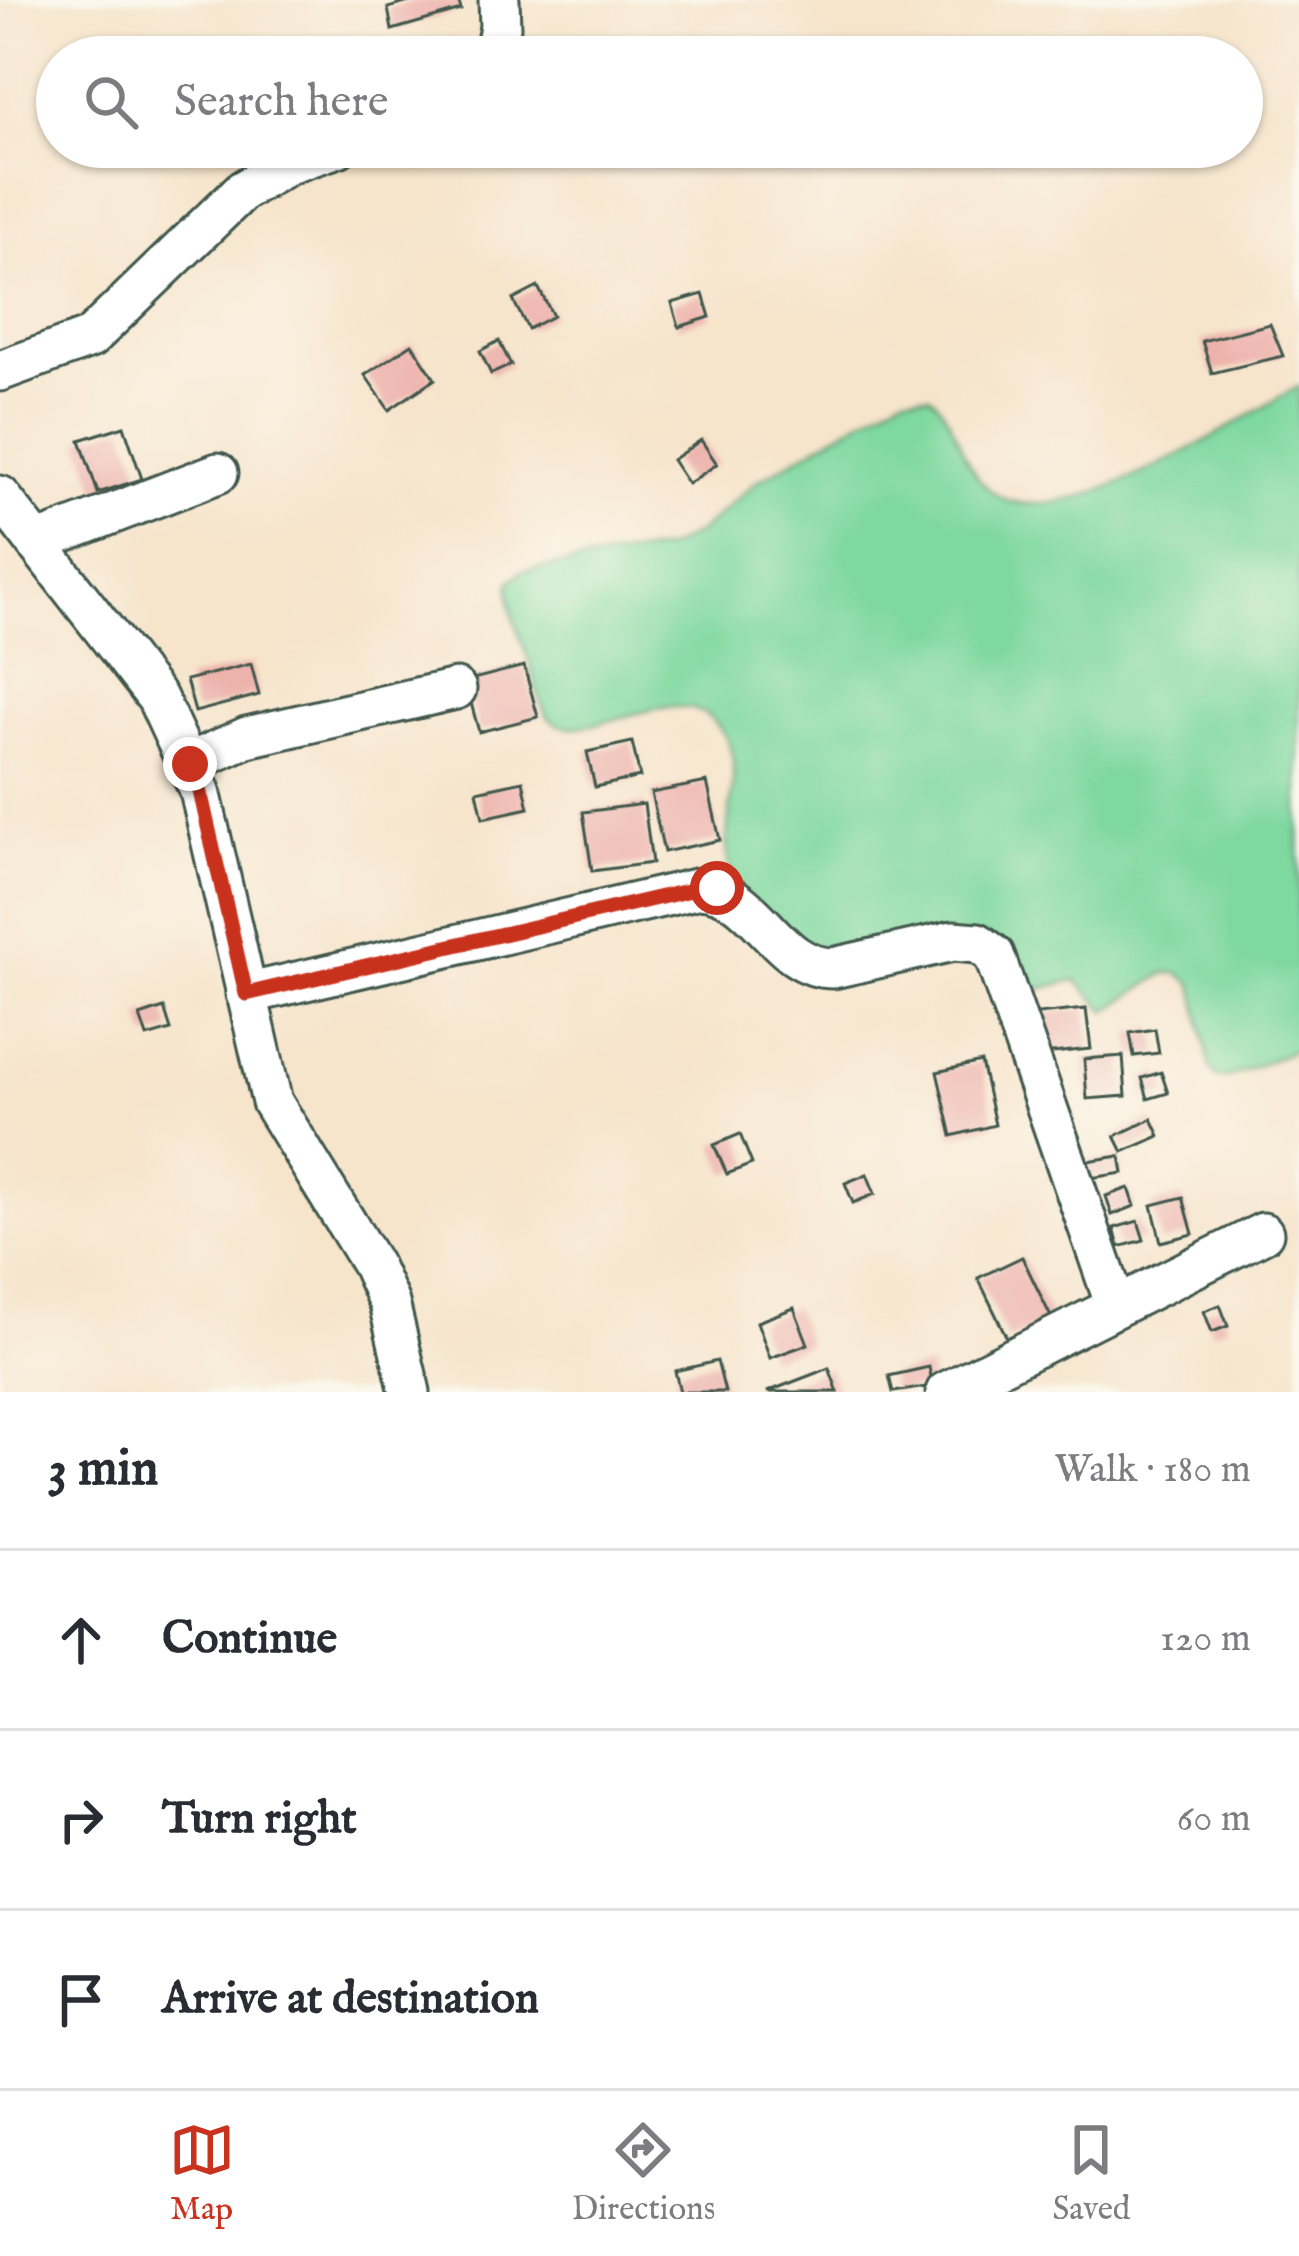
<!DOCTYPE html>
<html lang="en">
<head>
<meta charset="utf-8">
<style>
  body { margin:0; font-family:"IM FELL English",serif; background:#f2f2f3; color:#2b2b33 }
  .stop { position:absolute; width:36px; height:36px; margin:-27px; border:9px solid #c8321e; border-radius:50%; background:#fff }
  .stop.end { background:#c8321e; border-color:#fff; box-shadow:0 3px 12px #0008 }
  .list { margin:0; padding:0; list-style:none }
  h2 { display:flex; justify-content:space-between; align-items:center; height:156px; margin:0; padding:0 48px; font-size:51px }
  h2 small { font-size:39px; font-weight:400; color:#7c7c81 }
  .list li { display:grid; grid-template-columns:78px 1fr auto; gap:36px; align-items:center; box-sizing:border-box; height:180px; padding:0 48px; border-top:3px solid #e1e1e2 }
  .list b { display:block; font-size:45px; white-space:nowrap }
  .list em { font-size:39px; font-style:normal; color:#7c7c81 }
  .icon { flex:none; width:66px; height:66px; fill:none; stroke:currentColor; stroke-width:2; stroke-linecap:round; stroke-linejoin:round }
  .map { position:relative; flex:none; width:1299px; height:1392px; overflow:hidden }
  .search { position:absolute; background:#fff; box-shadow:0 3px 9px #0004; left:36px; right:36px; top:36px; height:132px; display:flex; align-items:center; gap:30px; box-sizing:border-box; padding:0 42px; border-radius:66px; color:#7c7c81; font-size:45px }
  .sheet { height:696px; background:#fff }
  nav { display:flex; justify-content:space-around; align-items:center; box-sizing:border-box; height:168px; border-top:3px solid #e1e1e2; background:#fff; font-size:33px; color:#7c7c81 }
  nav a { display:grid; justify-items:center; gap:6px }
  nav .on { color:#c8321e }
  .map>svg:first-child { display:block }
  .green { fill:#7ed89f; stroke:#4e8a6a; stroke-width:3 }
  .building { fill:#edb2ac }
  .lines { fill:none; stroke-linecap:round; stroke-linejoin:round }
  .minor-casing { stroke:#3f564b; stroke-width:45 }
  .minor { stroke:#fff; stroke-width:39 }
  .route { stroke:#c8321e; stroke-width:15 }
</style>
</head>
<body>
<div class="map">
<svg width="1299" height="1392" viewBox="0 0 1299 1392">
  <rect width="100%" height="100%" fill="#fbf7ec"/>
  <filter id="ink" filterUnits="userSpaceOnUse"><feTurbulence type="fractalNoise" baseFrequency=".00833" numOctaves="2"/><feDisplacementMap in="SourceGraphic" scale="24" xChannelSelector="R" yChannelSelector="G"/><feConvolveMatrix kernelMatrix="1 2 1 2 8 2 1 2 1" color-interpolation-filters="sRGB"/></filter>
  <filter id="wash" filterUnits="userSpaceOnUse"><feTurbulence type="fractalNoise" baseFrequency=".004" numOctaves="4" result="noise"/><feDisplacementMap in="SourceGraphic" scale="48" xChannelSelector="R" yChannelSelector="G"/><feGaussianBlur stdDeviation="2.7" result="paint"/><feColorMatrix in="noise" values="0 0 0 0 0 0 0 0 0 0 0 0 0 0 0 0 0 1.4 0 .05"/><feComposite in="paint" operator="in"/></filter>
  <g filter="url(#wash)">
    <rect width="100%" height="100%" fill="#f6e4cb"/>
    <path class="green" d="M1299 386V1048L1228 1078 1216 1077 1210 1068 1194 985 1179 973H1165L1107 1011 1076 980 1023 993 1000 946 862 943 814 948C796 933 747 900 736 883 706 834 763 761 709 717 664 681 572 756 546 714 537 699 534 677 529 661 520 636 507 608 510 582L522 571 669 548 699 532 756 482 904 395H930C960 421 959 469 995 494 1062 539 1237 421 1299 386Z"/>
    <g id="blocks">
      <g class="building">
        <path d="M416 0H458L461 10 392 30 388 8Z"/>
        <path d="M538 287 553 316 528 329 513 300Z"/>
        <path d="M703 294 710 317 679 327 672 303Z"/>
        <path d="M1270 324 1283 356 1212 373 1202 341Z"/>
        <path d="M499 341 511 365 491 374 480 351Z"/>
        <path d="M412 344 435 379 389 410 365 375Z"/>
        <path d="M124 426 142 479 98 493 80 440Z"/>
        <path d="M701 440 717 464 688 484 672 460Z"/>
        <path d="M251 664 259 695 195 712 186 680Z"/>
        <path d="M524 666 538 717 479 732 465 681Z"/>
        <path d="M632 742 640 777 595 787 587 752Z"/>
        <path d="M523 781 529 808 483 818 477 791Z"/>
        <path d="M707 782 720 840 664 852 651 793Z"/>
        <path d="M644 804 652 863 592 871 583 812Z"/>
        <path d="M164 1008 171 1030 147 1037 140 1016Z"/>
        <path d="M1086 1009 1091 1049 1033 1055 1028 1015Z"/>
        <path d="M1155 1029 1159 1053 1134 1056 1130 1033Z"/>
        <path d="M1123 1056 1126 1096 1087 1099 1084 1059Z"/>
        <path d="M981 1062 995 1125 952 1136 937 1072Z"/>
        <path d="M1161 1072 1168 1093 1148 1099 1142 1078Z"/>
        <path d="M1152 1119 1160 1136 1123 1152 1115 1136Z"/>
        <path d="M740 1134 752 1164 727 1174 714 1145Z"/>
        <path d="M1120 1156 1123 1173 1090 1178 1087 1161Z"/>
        <path d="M867 1174 875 1194 853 1203 845 1183Z"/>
        <path d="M1129 1188 1135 1206 1112 1215 1106 1196Z"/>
        <path d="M1183 1197 1193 1234 1161 1242 1152 1205Z"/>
        <path d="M1138 1221 1144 1240 1119 1247 1114 1228Z"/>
        <path d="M1022 1257 1052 1319 1008 1340 978 1278Z"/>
        <path d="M1220 1305 1228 1326 1212 1332 1204 1311Z"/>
        <path d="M794 1308 808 1344 770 1358 757 1322Z"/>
        <path d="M717 1361 725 1392H680L675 1371Z"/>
        <path d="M929 1367 933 1386 893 1392 889 1376Z"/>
        <path d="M829 1368 838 1392H767Z"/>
      </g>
    </g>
  </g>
  <g filter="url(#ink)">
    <use href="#blocks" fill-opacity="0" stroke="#3f564b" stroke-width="3"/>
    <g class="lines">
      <defs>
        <g id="minor">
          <path d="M494 57 500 27 499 0"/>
          <path d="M0 371 90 338 242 191 288 164 338 147"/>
          <path d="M0 496 157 698 200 791 272 1102 372 1265 389 1303 410 1392"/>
          <path d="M36 543 218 473"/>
          <path d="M189 763 247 737 456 689"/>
          <path d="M246 994 700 888C759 891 774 968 833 968L953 941 978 943 994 955 1116 1306"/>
          <path d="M946 1392 1263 1233"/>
        </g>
      </defs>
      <use href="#minor" class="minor-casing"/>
      <use href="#minor" class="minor"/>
    </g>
  </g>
  <g class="lines" filter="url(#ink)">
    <path class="route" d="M190 764 200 791 246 994 700 888H717"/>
  </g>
</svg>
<div class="stop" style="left:717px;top:888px"></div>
<div class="stop end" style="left:190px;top:764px"></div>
<div class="search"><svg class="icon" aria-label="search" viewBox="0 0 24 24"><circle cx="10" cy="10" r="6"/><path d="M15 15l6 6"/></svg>Search here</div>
</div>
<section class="sheet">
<h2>3 min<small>Walk · 180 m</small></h2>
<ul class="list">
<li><svg class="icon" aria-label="ahead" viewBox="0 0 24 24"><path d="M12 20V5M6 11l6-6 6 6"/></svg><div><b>Continue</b></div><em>120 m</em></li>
<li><svg class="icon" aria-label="right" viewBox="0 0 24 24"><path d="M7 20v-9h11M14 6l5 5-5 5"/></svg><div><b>Turn right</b></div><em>60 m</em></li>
<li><svg class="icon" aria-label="arrive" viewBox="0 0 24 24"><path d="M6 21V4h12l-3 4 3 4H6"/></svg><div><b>Arrive at destination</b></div></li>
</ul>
</section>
<nav>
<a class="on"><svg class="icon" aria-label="map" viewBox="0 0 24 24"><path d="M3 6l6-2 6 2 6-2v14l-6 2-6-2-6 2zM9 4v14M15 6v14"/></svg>Map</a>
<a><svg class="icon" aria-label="directions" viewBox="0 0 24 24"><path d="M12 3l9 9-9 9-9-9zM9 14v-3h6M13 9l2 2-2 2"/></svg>Directions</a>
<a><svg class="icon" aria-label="saved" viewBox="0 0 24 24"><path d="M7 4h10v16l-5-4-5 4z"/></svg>Saved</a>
</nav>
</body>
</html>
